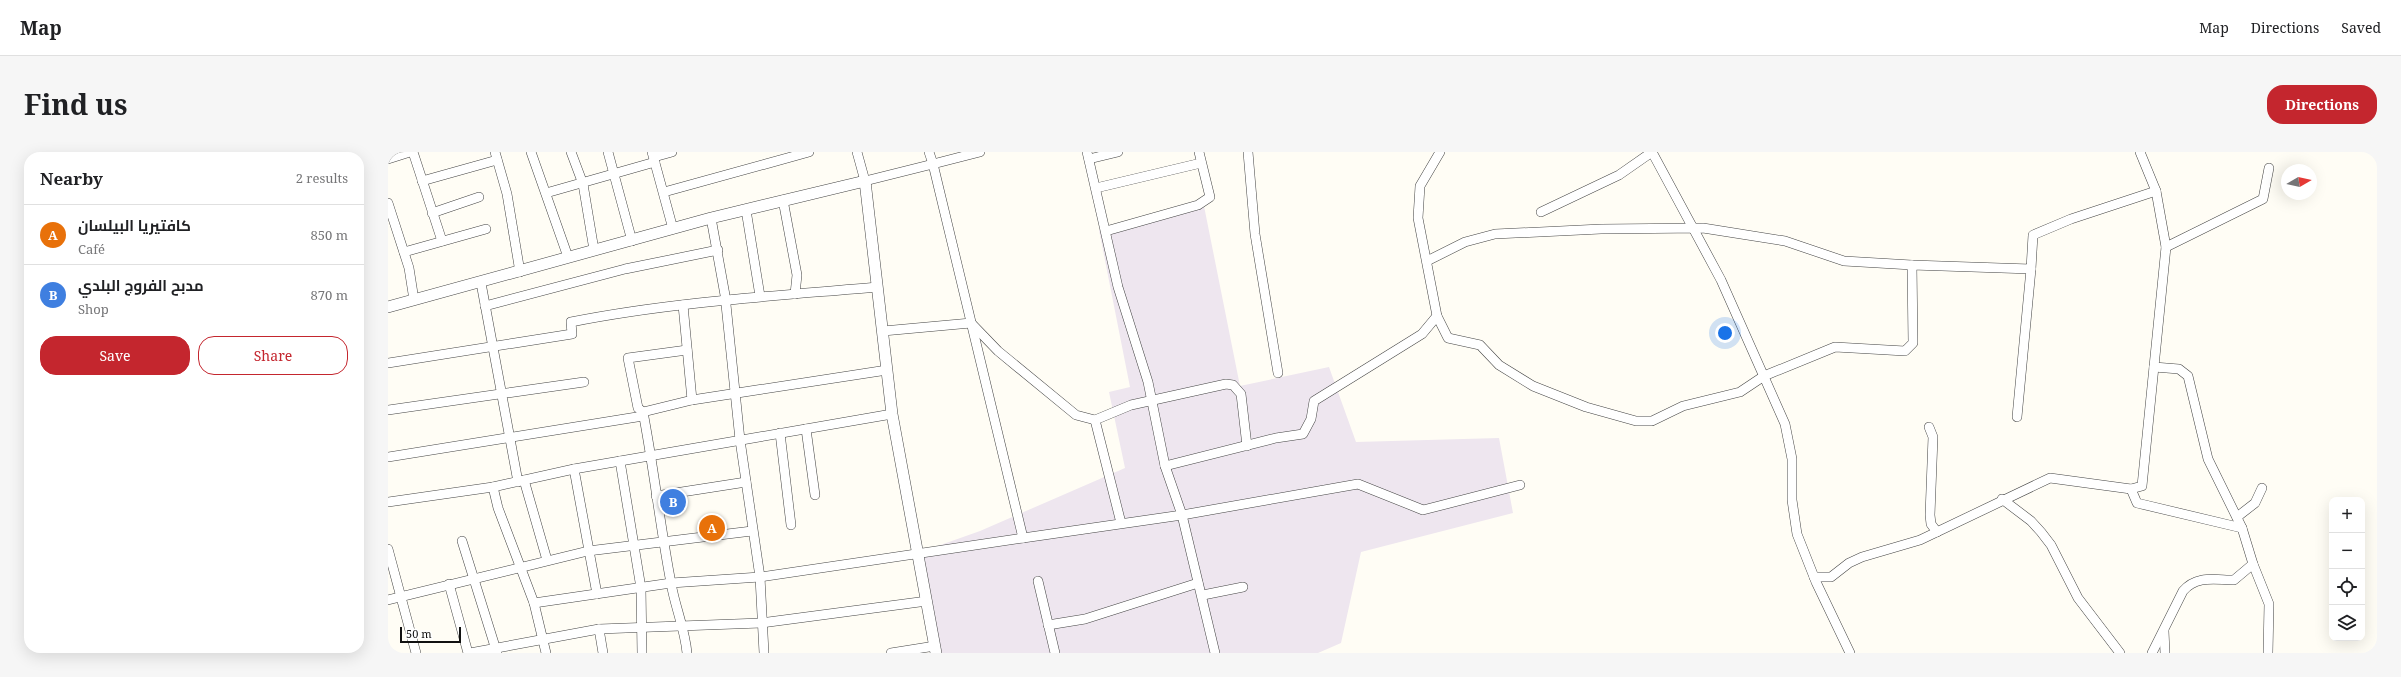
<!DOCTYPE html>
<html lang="en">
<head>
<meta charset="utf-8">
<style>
  body { margin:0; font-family:"Noto Serif",Cairo,serif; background:#f6f6f6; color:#202124 }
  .controls { position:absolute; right:12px; bottom:12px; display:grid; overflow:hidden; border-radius:8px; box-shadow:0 4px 16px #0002 }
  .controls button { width:36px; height:36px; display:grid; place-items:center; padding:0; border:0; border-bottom:1px solid #e0e0e0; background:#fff; color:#202124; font:20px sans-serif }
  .compass { position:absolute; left:1893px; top:12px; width:36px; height:36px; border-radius:50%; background:#fff; box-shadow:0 4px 16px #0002; rotate:81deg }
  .scale { position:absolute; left:12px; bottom:10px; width:61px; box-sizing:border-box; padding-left:4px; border:2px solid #111; border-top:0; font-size:11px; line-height:14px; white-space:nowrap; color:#111; -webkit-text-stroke:3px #fff; paint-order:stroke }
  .you { position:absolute; left:1337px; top:181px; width:14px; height:14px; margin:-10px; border:3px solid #fff; border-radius:50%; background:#1a73e8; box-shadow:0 0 0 6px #1a73e833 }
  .badge { display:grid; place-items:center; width:26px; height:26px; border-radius:50%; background:#c4262e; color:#fff; font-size:13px; font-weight:700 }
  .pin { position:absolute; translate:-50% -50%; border:2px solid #fff; box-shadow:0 1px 4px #0006 }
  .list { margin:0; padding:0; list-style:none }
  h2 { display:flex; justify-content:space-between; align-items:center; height:52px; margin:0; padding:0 16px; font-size:17px }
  h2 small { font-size:13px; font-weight:400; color:#757577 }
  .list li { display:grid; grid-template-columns:26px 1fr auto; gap:12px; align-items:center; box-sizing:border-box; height:60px; padding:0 16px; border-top:1px solid #e0e0e0 }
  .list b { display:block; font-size:15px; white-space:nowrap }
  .list p { margin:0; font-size:13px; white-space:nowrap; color:#757577 }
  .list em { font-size:13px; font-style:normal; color:#757577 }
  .actions { display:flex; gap:8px; padding:12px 16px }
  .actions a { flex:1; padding:9px 0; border:1px solid #c4262e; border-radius:16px; text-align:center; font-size:14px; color:#c4262e }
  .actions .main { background:#c4262e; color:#fff }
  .icon { flex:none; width:22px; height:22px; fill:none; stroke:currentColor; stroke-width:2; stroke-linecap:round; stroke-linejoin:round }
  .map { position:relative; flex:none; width:1989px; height:501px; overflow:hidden; border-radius:16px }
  header { display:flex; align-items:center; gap:24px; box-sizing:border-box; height:56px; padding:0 20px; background:#fff; border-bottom:1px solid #e0e0e0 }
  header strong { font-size:19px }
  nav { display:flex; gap:22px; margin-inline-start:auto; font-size:14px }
  .intro { display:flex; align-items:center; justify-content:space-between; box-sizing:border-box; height:96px; padding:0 24px }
  h1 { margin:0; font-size:28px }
  .button { padding:10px 18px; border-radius:16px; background:#c4262e; color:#fff; font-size:14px; font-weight:700 }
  main { display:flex; gap:24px; padding:0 24px }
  aside { flex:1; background:#fff; border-radius:16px; box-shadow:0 4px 16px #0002 }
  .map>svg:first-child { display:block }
  .industrial { fill:#eee6ef }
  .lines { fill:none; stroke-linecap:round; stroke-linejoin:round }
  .minor-casing { stroke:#444; stroke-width:10 }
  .tertiary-casing { stroke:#444; stroke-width:12 }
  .minor { stroke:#fff; stroke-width:9 }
  .tertiary { stroke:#fff; stroke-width:11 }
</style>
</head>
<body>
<header>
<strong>Map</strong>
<nav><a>Map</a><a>Directions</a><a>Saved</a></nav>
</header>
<div class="intro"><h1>Find us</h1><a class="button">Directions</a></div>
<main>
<aside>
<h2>Nearby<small>2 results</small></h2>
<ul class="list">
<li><span class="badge" style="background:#e8710a">A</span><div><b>كافتيريا البيلسان</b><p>Café</p></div><em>850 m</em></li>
<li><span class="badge" style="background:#3f7fe0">B</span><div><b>مدبح الفروج البلدي</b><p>Shop</p></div><em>870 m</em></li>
</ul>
<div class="actions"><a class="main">Save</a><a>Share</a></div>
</aside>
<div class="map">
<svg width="1989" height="501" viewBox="0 0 1989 501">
  <rect width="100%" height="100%" fill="#fffdf5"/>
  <path class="industrial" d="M815 49 852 234 941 215 968 290 1111 286 1125 361 973 400 953 491 930 501H543L530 401 592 379 737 316 721 240 742 235 711 78Z"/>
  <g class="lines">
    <defs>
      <g id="minor">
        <path d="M25 0 54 89"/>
        <path d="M107 0 119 42 132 120"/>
        <path d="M143 0 180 105"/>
        <path d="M183 0 195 32 206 98"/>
        <path d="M220 0 244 89"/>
        <path d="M264 0 285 77"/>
        <path d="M469 0 477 29 545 12 635 386 794 363 970 332 1035 358 1132 333"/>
        <path d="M541 0 545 12 592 0"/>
        <path d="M699 0 730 135 760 230 777 314 794 363 827 501"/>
        <path d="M860 0 867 82 890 221"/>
        <path d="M1052 0 1032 34 1030 66 1049 164 1060 186 1092 193 1111 213 1145 234 1198 255 1248 269H1264L1295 254 1352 240 1376 224 1447 195 1517 199 1525 191 1524 113 1643 117 1645 83 1683 67 1768 39"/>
        <path d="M1264 0 1333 128 1397 272 1404 307V348L1409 382 1428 430 1462 501"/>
        <path d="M1752 0 1768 39 1778 95 1754 334 1743 337 1749 351 1854 376"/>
        <path d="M266 5 284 0"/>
        <path d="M0 7 22 0"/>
        <path d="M701 7 730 0"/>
        <path d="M34 29 109 8"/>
        <path d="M708 36 813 11"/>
        <path d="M276 40 421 0"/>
        <path d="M158 41 267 10"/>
        <path d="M395 48 409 123 407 142"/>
        <path d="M0 51 21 116 26 148"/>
        <path d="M358 58 372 144"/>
        <path d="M1153 60 1231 23 1264 0"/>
        <path d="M44 61 91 45"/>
        <path d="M323 66 337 143 352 288 372 425 376 501"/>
        <path d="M718 79 810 53 822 45 811 0"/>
        <path d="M1778 95 1875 47 1881 16"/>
        <path d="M16 100 98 77"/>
        <path d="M1039 109 1077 90 1107 82 1213 77 1315 76 1397 89 1456 109 1524 113"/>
        <path d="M93 131 130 330"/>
        <path d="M295 153 304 248"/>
        <path d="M97 154 237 117 330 98"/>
        <path d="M495 179 583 171 610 199 688 263 707 268"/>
        <path d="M299 198 240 206 250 256 255 260C266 317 272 374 283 431 287 455 297 477 299 501"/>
        <path d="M0 211 184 182 183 170C284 150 387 144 489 135"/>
        <path d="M0 258 196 230"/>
        <path d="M255 260 304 248 499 218"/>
        <path d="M1629 265 1643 117"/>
        <path d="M1541 275 1545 285 1542 363 1543 372 1549 380"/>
        <path d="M418 277 427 343"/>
        <path d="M392 281 403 373"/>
        <path d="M0 305 255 264"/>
        <path d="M232 309 253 436 254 501"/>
        <path d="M777 314 888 286 915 282 923 267 926 249 1034 182 1049 164"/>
        <path d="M186 317 209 442"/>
        <path d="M136 328 159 408"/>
        <path d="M105 335 110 356 146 451 158 501"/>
        <path d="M268 344 358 330"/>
        <path d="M1614 347 1643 369 1653 380 1663 393 1690 446 1732 501"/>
        <path d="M0 350 105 335 186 317 504 262"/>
        <path d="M1849 365 1867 351 1874 336"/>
        <path d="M733 371 707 268 743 253 838 232 845 233 853 242 859 294"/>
        <path d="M74 389 109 501"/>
        <path d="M0 397 28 501"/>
        <path d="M1865 412 1881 452 1880 501"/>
        <path d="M1426 425H1443L1461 411 1474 405 1532 388 1662 326 1743 337"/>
        <path d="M650 429 667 501"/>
        <path d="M61 432 80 501"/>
        <path d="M815 443 855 435"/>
        <path d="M0 448 200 399 364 379"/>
        <path d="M146 451 283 431 372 425 635 386"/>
        <path d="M660 473 697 467 810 431"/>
        <path d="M211 477 215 501"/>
        <path d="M1776 479 1777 501"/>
        <path d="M82 501 211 477 373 471 539 449"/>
        <path d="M503 501 547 494"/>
        <path d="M1764 501 1795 439C1809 423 1827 428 1846 428L1865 412 1854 376 1820 307 1800 224 1791 217 1766 215"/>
      </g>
      <path id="tertiary" d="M0 155 323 66 477 29 504 262 548 501"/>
    </defs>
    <use href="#minor" class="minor-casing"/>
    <use href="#tertiary" class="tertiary-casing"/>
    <use href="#minor" class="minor"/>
    <use href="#tertiary" class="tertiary"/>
  </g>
</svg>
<div class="controls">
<button>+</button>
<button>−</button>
<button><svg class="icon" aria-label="locate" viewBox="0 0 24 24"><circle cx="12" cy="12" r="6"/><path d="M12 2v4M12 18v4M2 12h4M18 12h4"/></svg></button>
<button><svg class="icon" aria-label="layers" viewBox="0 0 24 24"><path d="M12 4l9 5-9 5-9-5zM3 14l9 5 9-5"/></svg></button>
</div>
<svg class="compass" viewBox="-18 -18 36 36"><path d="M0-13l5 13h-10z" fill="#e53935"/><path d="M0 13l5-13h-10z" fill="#757577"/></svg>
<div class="scale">50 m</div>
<div class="you"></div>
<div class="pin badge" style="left:324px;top:376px;background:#e8710a">A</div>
<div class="pin badge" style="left:285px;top:350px;background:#3f7fe0">B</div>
</div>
</main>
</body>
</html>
